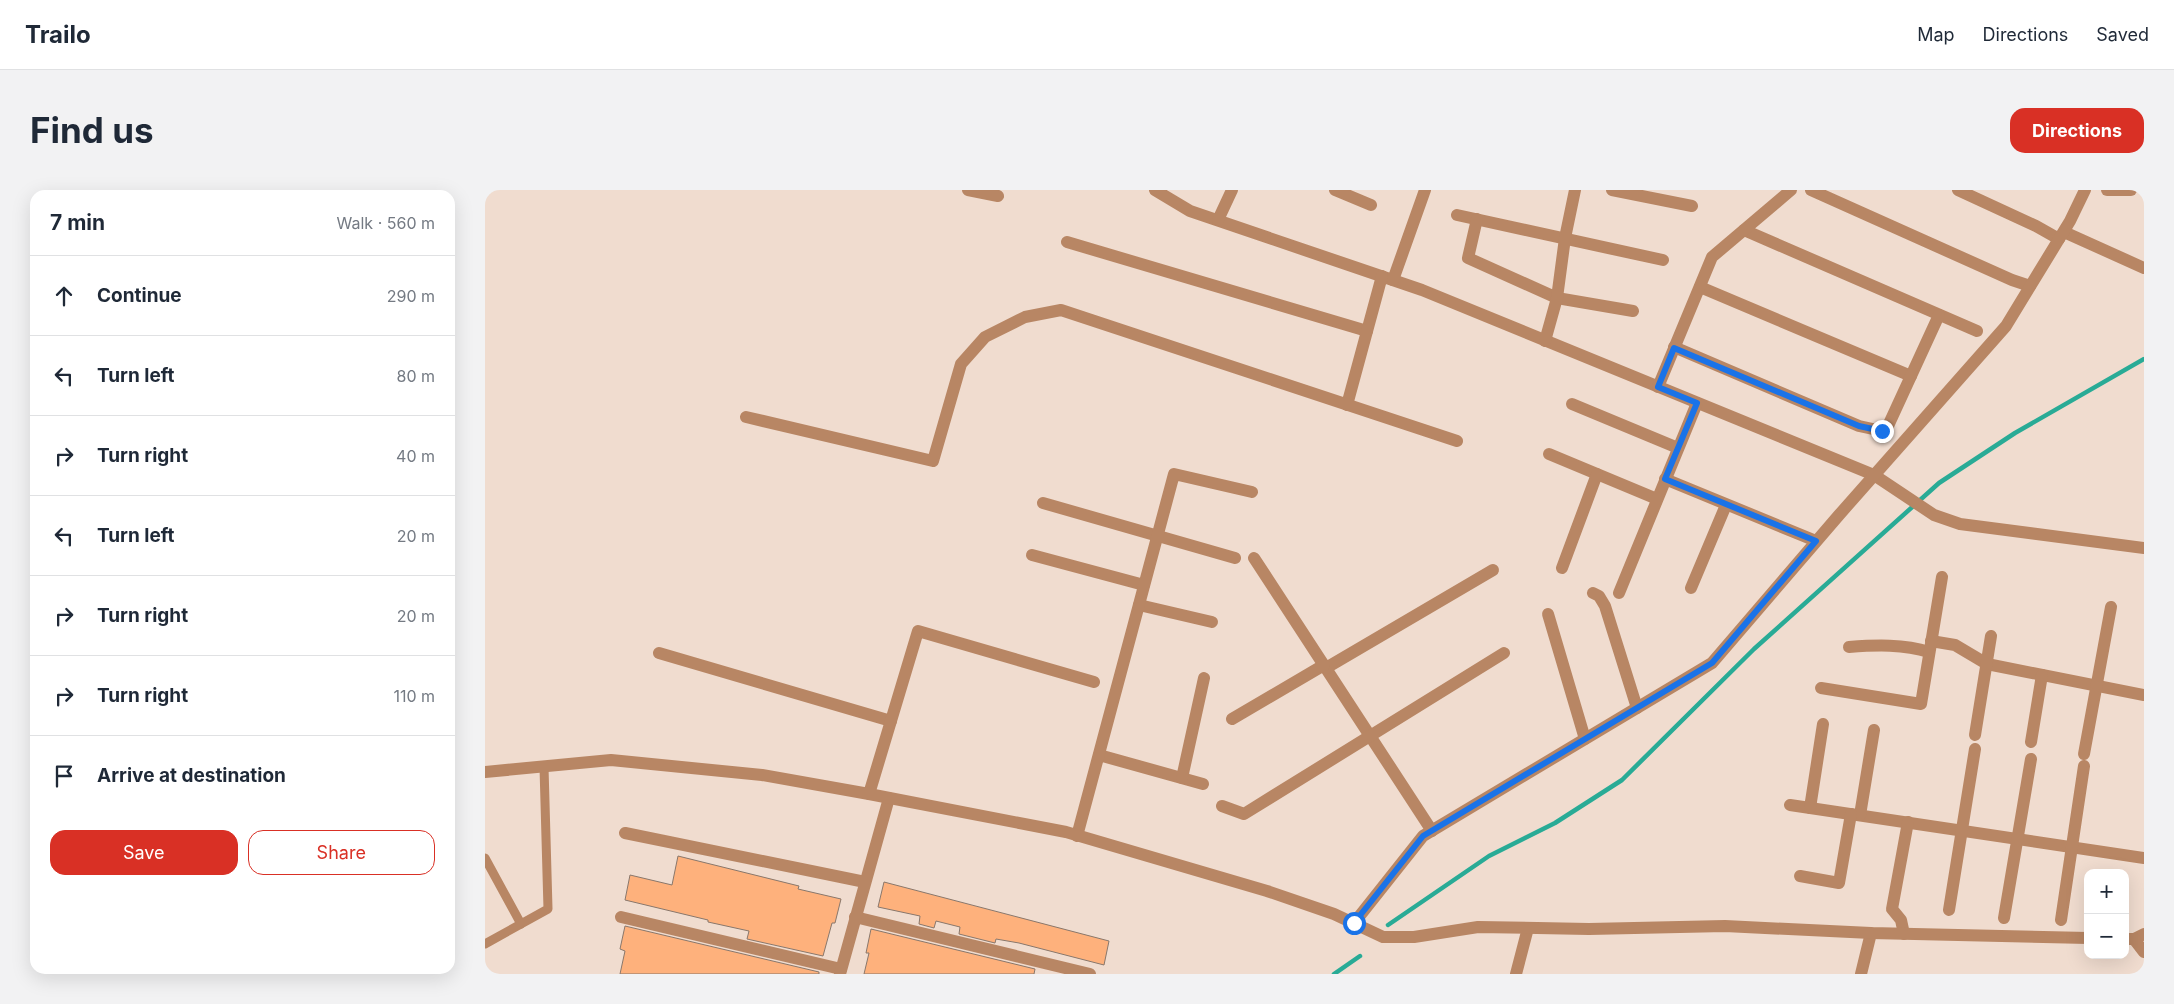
<!DOCTYPE html>
<html lang="en">
<head>
<meta charset="utf-8">
<style>
  body { margin:0; font-family:Inter,sans-serif; background:#f2f2f3; color:#1f2937 }
  .controls { position:absolute; right:15px; bottom:15px; display:grid; overflow:hidden; border-radius:10px; box-shadow:0 5px 20px #0002 }
  .controls button { width:45px; height:45px; display:grid; place-items:center; padding:0; border:0; border-bottom:1px solid #e0e1e3; background:#fff; color:#1f2937; font:25px sans-serif }
  .stop { position:absolute; width:15px; height:15px; margin:-11px; border:4px solid #1a73e8; border-radius:50%; background:#fff }
  .stop.end { background:#1a73e8; border-color:#fff; box-shadow:0 1px 5px #0008 }
  .list { margin:0; padding:0; list-style:none }
  h2 { display:flex; justify-content:space-between; align-items:center; height:65px; margin:0; padding:0 20px; font-size:21px }
  h2 small { font-size:16px; font-weight:400; color:#747a83 }
  .list li { display:grid; grid-template-columns:32px 1fr auto; gap:15px; align-items:center; box-sizing:border-box; height:80px; padding:0 20px; border-top:1px solid #e0e1e3 }
  .list b { display:block; font-size:19px; white-space:nowrap }
  .list em { font-size:16px; font-style:normal; color:#747a83 }
  .actions { display:flex; gap:10px; padding:15px 20px }
  .actions a { flex:1; padding:11px 0; border:1px solid #d93025; border-radius:15px; text-align:center; font-size:18px; color:#d93025 }
  .actions .main { background:#d93025; color:#fff }
  .icon { flex:none; width:28px; height:28px; fill:none; stroke:currentColor; stroke-width:2; stroke-linecap:round; stroke-linejoin:round }
  .map { position:relative; flex:none; width:1659px; height:784px; overflow:hidden; border-radius:15px }
  header { display:flex; align-items:center; gap:30px; box-sizing:border-box; height:70px; padding:0 25px; background:#fff; border-bottom:1px solid #e0e1e3 }
  header strong { font-size:24px }
  nav { display:flex; gap:28px; margin-inline-start:auto; font-size:18px }
  .intro { display:flex; align-items:center; justify-content:space-between; box-sizing:border-box; height:120px; padding:0 30px }
  h1 { margin:0; font-size:35px }
  .button { padding:12px 22px; border-radius:15px; background:#d93025; color:#fff; font-size:18px; font-weight:700 }
  main { display:flex; gap:30px; padding:0 30px }
  aside { flex:1; background:#fff; border-radius:15px; box-shadow:0 5px 20px #0002 }
  .map>svg:first-child { display:block }
  .lines { fill:none; stroke-linecap:round; stroke-linejoin:round }
  .stream { stroke:#29ab96; stroke-width:4.5 }
  .building { fill:#feb17c; stroke:#89776b }
  .service { stroke:#b88664; stroke-width:9 }
  .minor { stroke:#b88664; stroke-width:12 }
  .tertiary { stroke:#b88664; stroke-width:12 }
  .route { stroke:#1a73e8; stroke-width:6 }
</style>
</head>
<body>
<header>
<strong>Trailo</strong>
<nav><a>Map</a><a>Directions</a><a>Saved</a></nav>
</header>
<div class="intro"><h1>Find us</h1><a class="button">Directions</a></div>
<main>
<aside>
<h2>7 min<small>Walk · 560 m</small></h2>
<ul class="list">
<li><svg class="icon" aria-label="ahead" viewBox="0 0 24 24"><path d="M12 20V5M6 11l6-6 6 6"/></svg><div><b>Continue</b></div><em>290 m</em></li>
<li><svg class="icon" aria-label="left" viewBox="0 0 24 24"><path d="M17 20v-9H6M10 6l-5 5 5 5"/></svg><div><b>Turn left</b></div><em>80 m</em></li>
<li><svg class="icon" aria-label="right" viewBox="0 0 24 24"><path d="M7 20v-9h11M14 6l5 5-5 5"/></svg><div><b>Turn right</b></div><em>40 m</em></li>
<li><svg class="icon" aria-label="left" viewBox="0 0 24 24"><path d="M17 20v-9H6M10 6l-5 5 5 5"/></svg><div><b>Turn left</b></div><em>20 m</em></li>
<li><svg class="icon" aria-label="right" viewBox="0 0 24 24"><path d="M7 20v-9h11M14 6l5 5-5 5"/></svg><div><b>Turn right</b></div><em>20 m</em></li>
<li><svg class="icon" aria-label="right" viewBox="0 0 24 24"><path d="M7 20v-9h11M14 6l5 5-5 5"/></svg><div><b>Turn right</b></div><em>110 m</em></li>
<li><svg class="icon" aria-label="arrive" viewBox="0 0 24 24"><path d="M6 21V4h12l-3 4 3 4H6"/></svg><div><b>Arrive at destination</b></div></li>
</ul>
<div class="actions"><a class="main">Save</a><a>Share</a></div>
</aside>
<div class="map">
<svg width="1659" height="784" viewBox="0 0 1659 784">
  <rect width="100%" height="100%" fill="#f0dccf"/>
  <g class="lines">
    <g class="stream">
      <path d="M903 735 1004 666 1070 633 1137 590 1269 459 1454 293 1530 243 1659 169"/>
      <path d="M849 784 875 766"/>
    </g>
  </g>
  <g class="building">
    <path d="M193 666 314 696 313 699 356 709 350 733H347L338 766 262 749 264 741 223 732V730L140 710 145 685 187 695Z"/>
    <path d="M399 692 624 751 619 775 534 753 511 749 510 753 474 744 475 737 451 731 449 738 434 734 435 726 393 717Z"/>
    <path d="M140 736 334 782V784H135L140 761 135 759Z"/>
    <path d="M386 739 550 779 549 784H379L384 763H381Z"/>
  </g>
  <g class="lines">
    <g class="service">
      <path d="M0 668 36 734"/>
      <path d="M0 754 63 719 59 577"/>
    </g>
    <g class="minor">
      <path d="M483 0 513 6"/>
      <path d="M670 0 705 21 937 100 1389 285 1449 325 1475 334 1659 358"/>
      <path d="M850 0 886 15"/>
      <path d="M1127 0 1207 16"/>
      <path d="M1326 0 1527 90 1545 96"/>
      <path d="M1473 0 1551 36 1574 49"/>
      <path d="M1622 0H1646"/>
      <path d="M972 25 1178 70"/>
      <path d="M992 29 983 68 1072 108 1148 121"/>
      <path d="M733 30 747 0"/>
      <path d="M1259 40 1492 141"/>
      <path d="M1579 42 1659 78"/>
      <path d="M582 52 882 141"/>
      <path d="M908 90 940 0"/>
      <path d="M1215 97 1426 186"/>
      <path d="M1060 151 1072 108 1080 48 1090 0"/>
      <path d="M1189 157 1374 236 1397 241 1403 236 1454 125"/>
      <path d="M1173 197 1227 67 1306 0"/>
      <path d="M1087 214 1193 258"/>
      <path d="M862 215 897 86"/>
      <path d="M261 227 448 271 476 174 500 147 540 127 576 120 972 251"/>
      <path d="M1064 264 1172 309"/>
      <path d="M1180 289 1331 351"/>
      <path d="M558 313 750 368"/>
      <path d="M547 365 659 395"/>
      <path d="M769 368 947 641"/>
      <path d="M1077 378 1112 284"/>
      <path d="M1206 398 1241 315"/>
      <path d="M1108 403 1114 406 1120 416 1152 518"/>
      <path d="M1134 403 1212 213"/>
      <path d="M654 415 727 432"/>
      <path d="M1063 424 1100 549"/>
      <path d="M1446 451 1470 455 1502 474 1659 505"/>
      <path d="M1364 457C1391 455 1419 454 1444 462"/>
      <path d="M174 463 406 531"/>
      <path d="M841 478 1008 380"/>
      <path d="M1336 498 1436 514 1457 387"/>
      <path d="M747 529 839 475"/>
      <path d="M1490 545 1506 446"/>
      <path d="M1546 552 1557 485"/>
      <path d="M1599 564 1626 417"/>
      <path d="M614 565 718 594"/>
      <path d="M697 588 719 488"/>
      <path d="M384 604 433 441 609 492"/>
      <path d="M1305 615 1659 668"/>
      <path d="M737 616 759 624 1019 463"/>
      <path d="M1325 618 1338 534"/>
      <path d="M1375 625 1389 540"/>
      <path d="M140 643 380 692"/>
      <path d="M592 646 689 284 767 302"/>
      <path d="M1315 686 1354 693 1366 624"/>
      <path d="M1464 720 1490 559"/>
      <path d="M136 727 356 779"/>
      <path d="M370 727 605 784"/>
      <path d="M1519 728 1546 569"/>
      <path d="M1576 730 1599 576"/>
      <path d="M869 733 938 646 1227 473 1354 325 1521 136 1585 31 1600 0"/>
      <path d="M1419 744 1416 730 1407 719 1423 632"/>
      <path d="M355 784 404 608"/>
      <path d="M1031 784 1043 738"/>
      <path d="M1376 784 1386 743"/>
    </g>
    <g class="tertiary">
      <path d="M0 582 126 570 277 585 384 604 581 642 782 701 849 724 898 747H929L993 737 1104 739 1240 736 1386 743 1603 748"/>
      <path d="M1640 749H1649L1659 744"/>
      <path d="M1649 749 1659 762"/>
    </g>
  </g>
  <g class="lines">
    <path class="route" d="M869 733 938 646 1227 473 1331 351 1180 289 1212 213 1173 197 1189 158 1374 236 1397 241"/>
  </g>
</svg>
<div class="controls">
<button>+</button>
<button>−</button>
</div>
<div class="stop" style="left:869px;top:733px"></div>
<div class="stop end" style="left:1397px;top:241px"></div>
</div>
</main>
</body>
</html>
